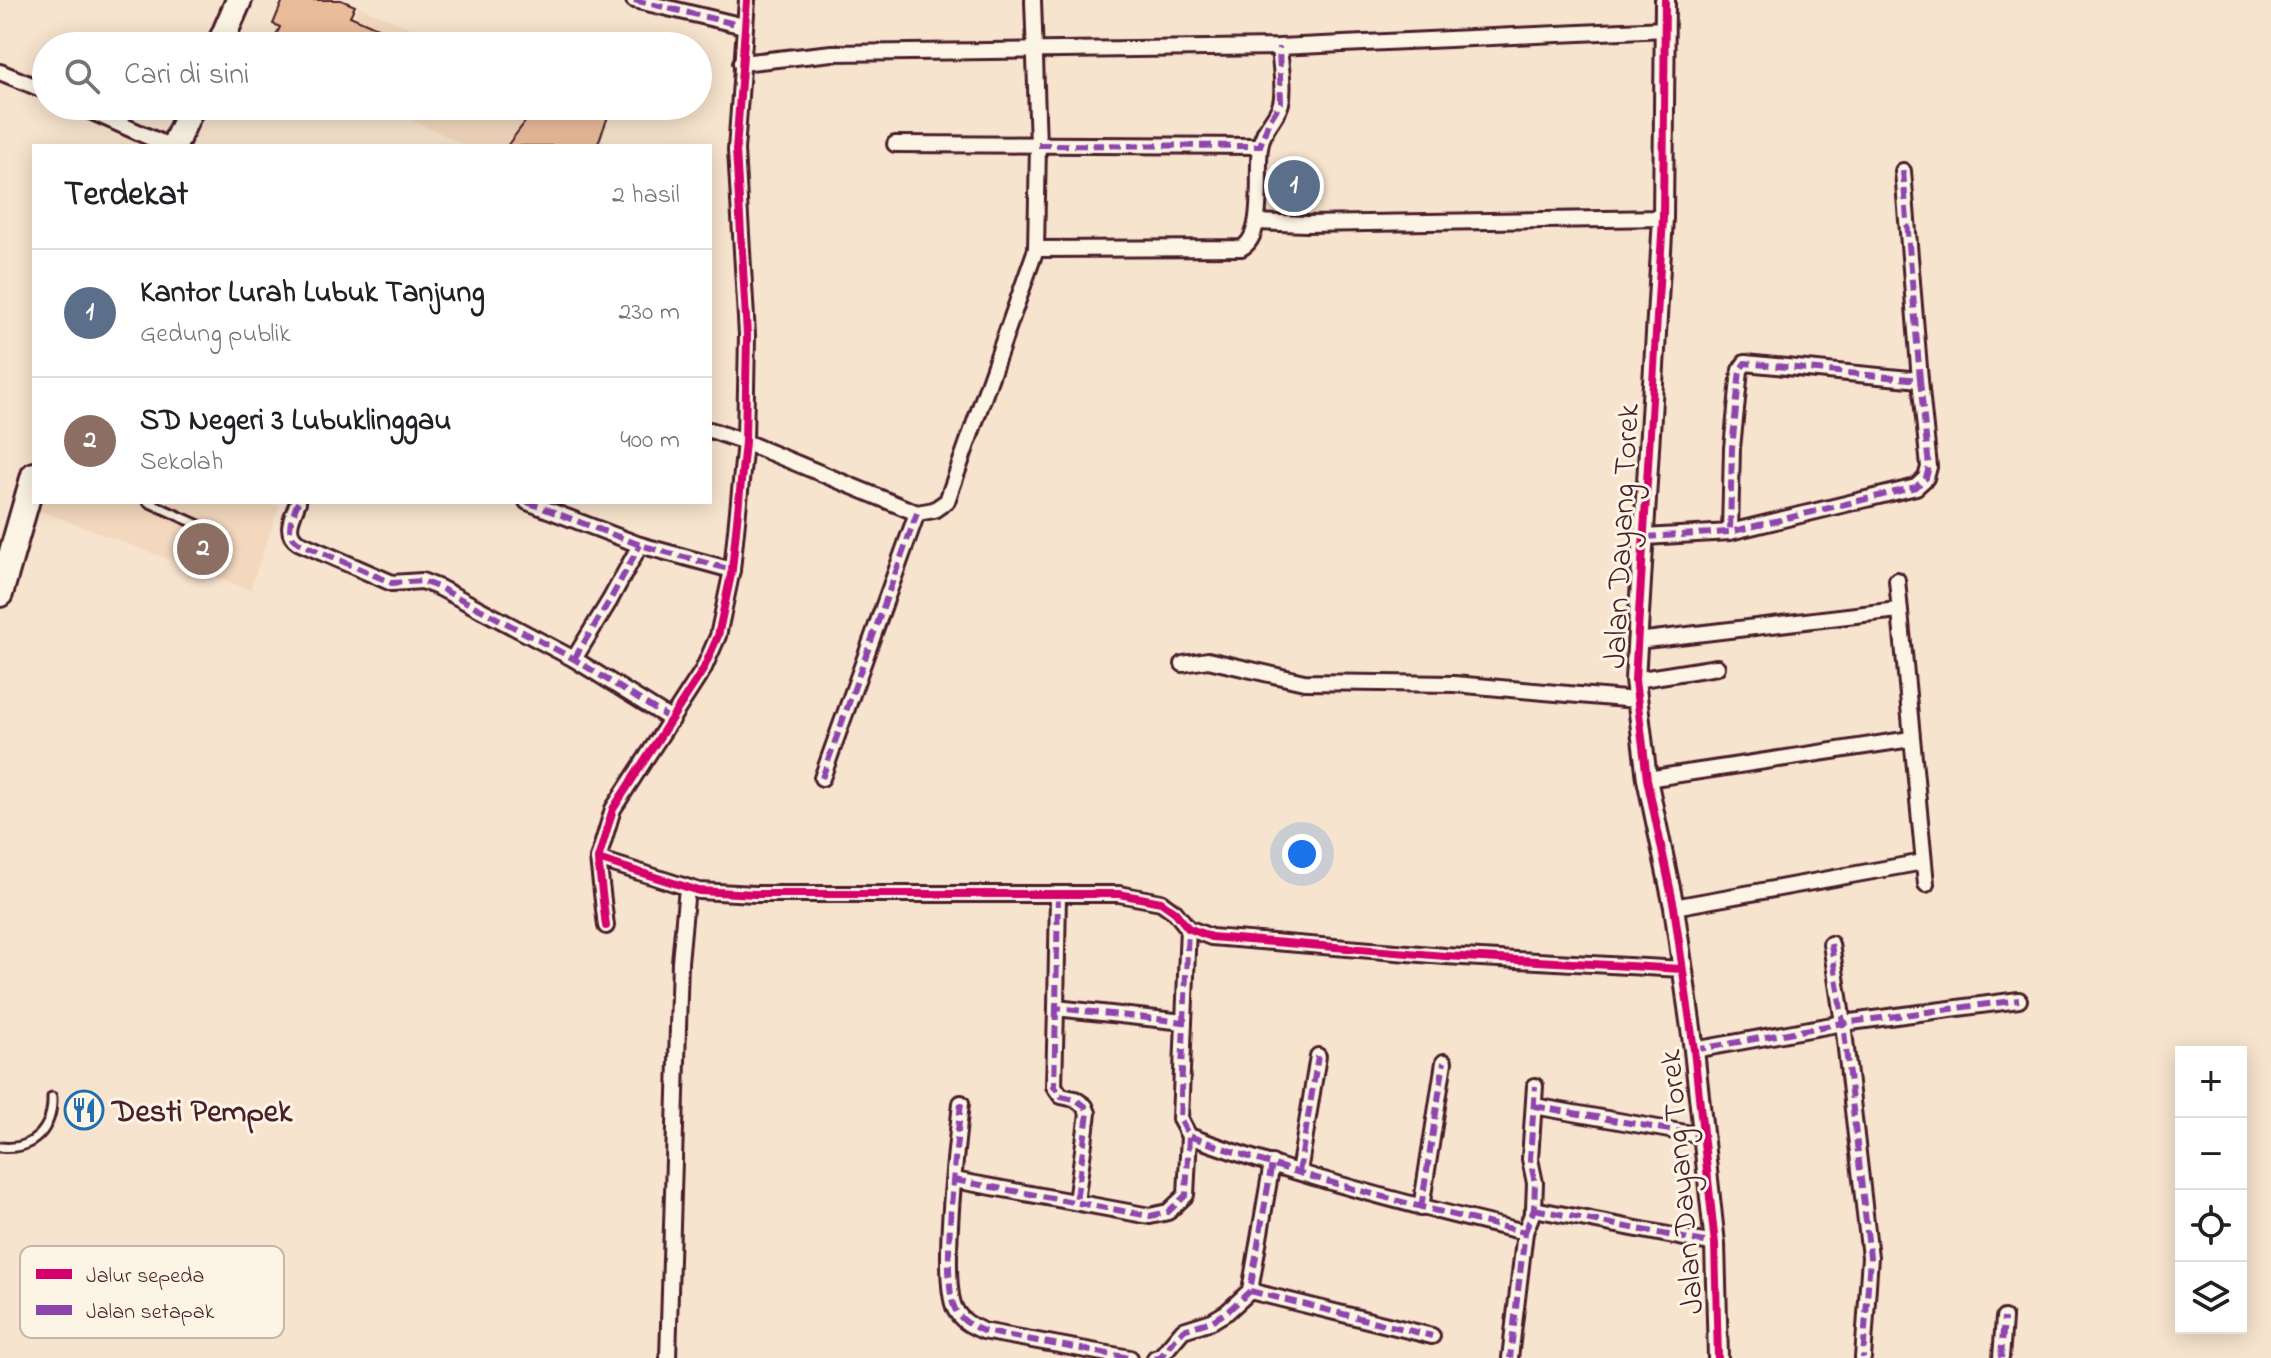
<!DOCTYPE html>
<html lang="id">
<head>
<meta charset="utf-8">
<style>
  body { margin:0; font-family:"Indie Flower",sans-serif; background:#f6f6f6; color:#202124 }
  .controls { position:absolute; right:24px; bottom:24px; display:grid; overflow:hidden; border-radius:0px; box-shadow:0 4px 20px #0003 }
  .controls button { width:72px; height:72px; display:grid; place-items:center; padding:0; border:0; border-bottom:2px solid #e0e0e0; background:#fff; color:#202124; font:40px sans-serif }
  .you { position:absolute; left:1302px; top:854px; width:28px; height:28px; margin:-20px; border:6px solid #fff; border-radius:50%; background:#1a73e8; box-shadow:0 0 0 12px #1a73e833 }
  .badge { display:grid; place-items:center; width:52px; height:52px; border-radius:50%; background:#1f6fb2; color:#fff; font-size:26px; font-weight:700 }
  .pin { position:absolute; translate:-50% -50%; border:4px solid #fff; box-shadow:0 2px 8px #0006 }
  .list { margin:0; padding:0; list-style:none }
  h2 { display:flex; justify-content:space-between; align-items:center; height:104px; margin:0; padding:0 32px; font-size:34px }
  h2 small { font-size:26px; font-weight:400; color:#757577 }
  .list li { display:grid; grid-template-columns:52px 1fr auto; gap:24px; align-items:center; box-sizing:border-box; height:128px; padding:0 32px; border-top:2px solid #e0e0e0 }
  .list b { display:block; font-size:30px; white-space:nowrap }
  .list p { margin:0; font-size:26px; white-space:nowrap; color:#757577 }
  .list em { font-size:26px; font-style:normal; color:#757577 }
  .icon { flex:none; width:44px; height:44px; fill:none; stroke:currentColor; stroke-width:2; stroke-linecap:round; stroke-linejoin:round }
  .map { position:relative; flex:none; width:2271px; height:1358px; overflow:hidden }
  .search { position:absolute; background:#fff; box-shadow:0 4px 20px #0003; left:32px; top:32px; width:680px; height:88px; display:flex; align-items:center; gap:20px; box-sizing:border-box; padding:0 28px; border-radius:44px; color:#757577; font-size:30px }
  .panel { position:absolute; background:#fff; box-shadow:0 4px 20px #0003; left:32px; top:144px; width:680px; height:360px; border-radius:0px }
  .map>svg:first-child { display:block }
  .built { fill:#f3d8be }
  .building { fill:#eabd9a; stroke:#4a1f2b; stroke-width:2 }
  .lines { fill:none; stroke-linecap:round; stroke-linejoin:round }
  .service-casing { stroke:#4a1f2b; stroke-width:13 }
  .minor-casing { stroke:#4a1f2b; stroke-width:20 }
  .tertiary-casing { stroke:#4a1f2b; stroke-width:24 }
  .trunk-casing { stroke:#4a1f2b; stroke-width:30 }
  .service { stroke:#fcf5e5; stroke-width:7 }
  .minor { stroke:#fcf5e5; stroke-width:14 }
  .tertiary { stroke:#fcf5e5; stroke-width:18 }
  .trunk { stroke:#fcf5e5; stroke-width:24 }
  .quiet { stroke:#8e44ad; stroke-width:6; stroke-dasharray:12 6; stroke-linecap:butt }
  .cycleway-casing { stroke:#fcf5e5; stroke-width:13 }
  .cycleway { stroke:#d6006c; stroke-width:8 }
  .labels { text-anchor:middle; stroke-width:6; stroke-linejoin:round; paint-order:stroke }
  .street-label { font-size:32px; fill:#4a1f2b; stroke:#fcf5e5 }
  .poi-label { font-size:32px; font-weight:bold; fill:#4a1f2b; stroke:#fcf5e5; text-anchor:start }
  .key { fill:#fcf5e5; stroke:#c7b5ad; stroke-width:2 }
  .key-label { font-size:22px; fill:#4a1f2b }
</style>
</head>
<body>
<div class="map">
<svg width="2271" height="1358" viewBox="0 0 2271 1358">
  <rect width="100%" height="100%" fill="#f7e4ce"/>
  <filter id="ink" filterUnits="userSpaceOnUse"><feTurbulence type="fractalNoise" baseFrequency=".0125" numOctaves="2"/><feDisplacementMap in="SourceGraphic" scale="16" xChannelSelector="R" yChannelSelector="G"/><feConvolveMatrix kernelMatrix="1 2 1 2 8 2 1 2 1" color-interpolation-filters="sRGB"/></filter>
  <g filter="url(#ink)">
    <g class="built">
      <path d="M359 6 451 46H341Z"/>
      <path d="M383 106H531L534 109 537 106H612L597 146H467Z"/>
      <path d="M35 502H266L279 507 250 590 33 508Z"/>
    </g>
    <g class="building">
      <path d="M283 0H341L355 6 350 16 389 33 384 46H271L280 27 273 24Z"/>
      <path d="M552 106H612L597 146H507L535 109 547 120Z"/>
      <path d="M1315 173 1316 199 1273 198V174Z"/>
    </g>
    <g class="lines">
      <defs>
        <g id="service">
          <path d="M148 502 210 530"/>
          <path d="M0 1147C33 1151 53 1129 52 1097"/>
        </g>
        <g id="minor">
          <path d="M634 0 744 26"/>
          <path d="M741 63 832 53 1279 47 1665 29"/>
          <path d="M0 72 46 91"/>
          <path d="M79 106 169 146"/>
          <path d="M895 144 1260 146"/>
          <path d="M1903 171 1920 380"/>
          <path d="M1257 222 1306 224 1663 218"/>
          <path d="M1036 249 1241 248C1266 237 1256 173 1260 148 1262 128 1278 117 1281 103 1285 87 1280 64 1279 47"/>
          <path d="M710 430 745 442 917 513 934 510 947 501 1036 249 1038 145 1033 0"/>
          <path d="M298 502C293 516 283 532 298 542L392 583 422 581 440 588 574 659 672 720"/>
          <path d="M527 502 640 545 732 570"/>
          <path d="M1645 537 1730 532 1916 487 1926 478 1929 467 1920 380 1745 363 1740 370 1732 448 1730 532"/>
          <path d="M1897 580 1926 884"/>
          <path d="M1637 641 1898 610"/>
          <path d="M574 659 610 600 640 545"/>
          <path d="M1183 664 1208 660 1304 682 1454 684 1636 700"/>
          <path d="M1635 680 1717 667"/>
          <path d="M822 778 917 513"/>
          <path d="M1647 779 1911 739"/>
          <path d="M598 859 699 891 755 894H1119L1161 902 1175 912 1188 928 1211 937 1445 956 1682 969"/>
          <path d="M1058 894 1056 1008 1184 1022 1180 1119 1189 1136C1298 1176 1412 1206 1525 1232L1510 1358"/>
          <path d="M1674 907 1923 862"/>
          <path d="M606 926 598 859 613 809 703 670 718 636 732 570 745 442 747 335 736 150 747 0"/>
          <path d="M1831 944 1843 1023 1870 1257 1863 1358"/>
          <path d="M1056 1008 1054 1086 1061 1096 1075 1099 1085 1106 1088 1113 1076 1202"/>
          <path d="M1184 1022 1188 928"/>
          <path d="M1694 1050 1843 1023 2019 1000"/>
          <path d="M961 1103C957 1142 940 1279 955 1309 961 1321 972 1326 983 1331L1130 1358"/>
          <path d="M1534 1106 1703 1136"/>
          <path d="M1299 1172 1318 1056"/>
          <path d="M954 1180 1150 1216 1168 1212 1186 1195 1189 1136"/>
          <path d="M1421 1208 1444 1062"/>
          <path d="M1534 1209 1715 1244"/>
          <path d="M1525 1232 1534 1209 1535 1183 1530 1159 1535 1086"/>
          <path d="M1250 1291 1432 1336"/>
          <path d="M668 1358 680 962 687 888"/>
          <path d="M1155 1358 1161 1356 1183 1330 1212 1321 1227 1312 1250 1291 1272 1163"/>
          <path d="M2001 1358 2004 1318"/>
        </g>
        <path id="tertiary" d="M1665 0 1663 218 1635 680 1647 779 1674 907 1694 1050 1715 1244 1718 1358"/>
        <g id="trunk">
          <path d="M219 46 239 0"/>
          <path d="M174 146 192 106"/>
          <path d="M0 594 34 475"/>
        </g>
      </defs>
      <use href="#service" class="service-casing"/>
      <use href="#minor" class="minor-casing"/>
      <use href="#tertiary" class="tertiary-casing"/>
      <use href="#trunk" class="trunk-casing"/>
      <use href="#service" class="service"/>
      <use href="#minor" class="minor"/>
      <use href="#tertiary" class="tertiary"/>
      <use href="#trunk" class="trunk"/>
      <g class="quiet">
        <path d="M634 0 744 26"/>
        <path d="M1038 145 1260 146 1268 123 1281 102 1279 47"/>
        <path d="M1903 171 1920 380"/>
        <path d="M298 502C293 516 283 532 298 542L392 583 422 581 440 588 574 659 672 720"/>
        <path d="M527 502 640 545 732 570"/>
        <path d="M1645 537 1730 532 1916 487 1926 478 1929 467 1920 380 1745 363 1740 370 1732 448 1730 532"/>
        <path d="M574 659 610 600 640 545"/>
        <path d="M822 778 917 513"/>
        <path d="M1058 894 1056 1008 1184 1022 1180 1119 1189 1136C1298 1176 1412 1206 1525 1232L1510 1358"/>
        <path d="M1831 944 1843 1023 1870 1257 1863 1358"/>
        <path d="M1056 1008 1054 1086 1061 1096 1075 1099 1085 1106 1088 1113 1076 1202"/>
        <path d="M1184 1022 1188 928"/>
        <path d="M1694 1050 1843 1023 2019 1000"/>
        <path d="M961 1103C957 1142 940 1279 955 1309 961 1321 972 1326 983 1331L1130 1358"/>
        <path d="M1534 1106 1703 1136"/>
        <path d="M1299 1172 1318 1056"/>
        <path d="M954 1180 1150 1216 1168 1212 1186 1195 1189 1136"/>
        <path d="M1421 1208 1444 1062"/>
        <path d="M1534 1209 1715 1244"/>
        <path d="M1525 1232 1534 1209 1535 1183 1530 1159 1535 1086"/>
        <path d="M1250 1291 1432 1336"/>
        <path d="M1155 1358 1161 1356 1183 1330 1212 1321 1227 1312 1250 1291 1272 1163"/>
        <path d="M2001 1358 2004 1318"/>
      </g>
      <defs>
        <g id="cycleway">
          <path d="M1665 0 1663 218 1635 680 1647 779 1674 907 1694 1050 1715 1244 1718 1358"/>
          <path d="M598 859 699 891 755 894H1119L1161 902 1175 912 1188 928 1211 937 1445 956 1682 969"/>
          <path d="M606 926 598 859 613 809 703 670 718 636 732 570 745 442 747 335 736 150 747 0"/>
        </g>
      </defs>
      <use href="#cycleway" class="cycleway-casing"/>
      <use href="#cycleway" class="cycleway"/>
    </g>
  </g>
  <defs>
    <symbol id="restaurant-ring" viewBox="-11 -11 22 22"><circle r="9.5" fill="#fcf5e5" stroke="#1f6fb2" stroke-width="1.5"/><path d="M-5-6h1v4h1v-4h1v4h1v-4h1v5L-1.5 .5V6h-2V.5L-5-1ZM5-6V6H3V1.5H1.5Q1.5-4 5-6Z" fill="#1f6fb2"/></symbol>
  </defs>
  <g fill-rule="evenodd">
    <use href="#restaurant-ring" x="62" y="1088" width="44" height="44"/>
  </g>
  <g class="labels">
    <g class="street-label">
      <text transform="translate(1620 536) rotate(-87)" y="11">Jalan Dayang Torek</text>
      <text transform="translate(1680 1182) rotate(-95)" y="11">Jalan Dayang Torek</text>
    </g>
    <g class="poi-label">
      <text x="112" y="1121">Desti Pempek</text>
    </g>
  </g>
  <rect x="20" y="1246" width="264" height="92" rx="12" class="key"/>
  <rect x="36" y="1269" width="36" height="10" fill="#d6006c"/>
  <rect x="36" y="1305" width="36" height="10" fill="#8e44ad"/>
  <g class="key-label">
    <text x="86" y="1282">Jalur sepeda</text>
    <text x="86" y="1318">Jalan setapak</text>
  </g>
</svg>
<div class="controls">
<button>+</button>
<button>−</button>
<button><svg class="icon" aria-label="locate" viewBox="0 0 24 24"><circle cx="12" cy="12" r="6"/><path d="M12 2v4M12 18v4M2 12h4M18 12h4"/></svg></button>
<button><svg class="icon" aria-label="layers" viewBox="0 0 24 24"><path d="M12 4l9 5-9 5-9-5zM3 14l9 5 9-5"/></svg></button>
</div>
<div class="you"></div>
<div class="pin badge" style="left:1294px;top:186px;background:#5c6f8a">1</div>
<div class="pin badge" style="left:203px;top:549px;background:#8d6e63">2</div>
<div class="search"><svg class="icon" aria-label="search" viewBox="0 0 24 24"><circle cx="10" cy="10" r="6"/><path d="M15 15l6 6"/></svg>Cari di sini</div>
<section class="panel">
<h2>Terdekat<small>2 hasil</small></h2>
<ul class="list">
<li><span class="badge" style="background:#5c6f8a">1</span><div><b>Kantor Lurah Lubuk Tanjung</b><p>Gedung publik</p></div><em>230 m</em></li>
<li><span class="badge" style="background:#8d6e63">2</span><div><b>SD Negeri 3 Lubuklinggau</b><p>Sekolah</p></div><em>400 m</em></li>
</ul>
</section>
</div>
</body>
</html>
